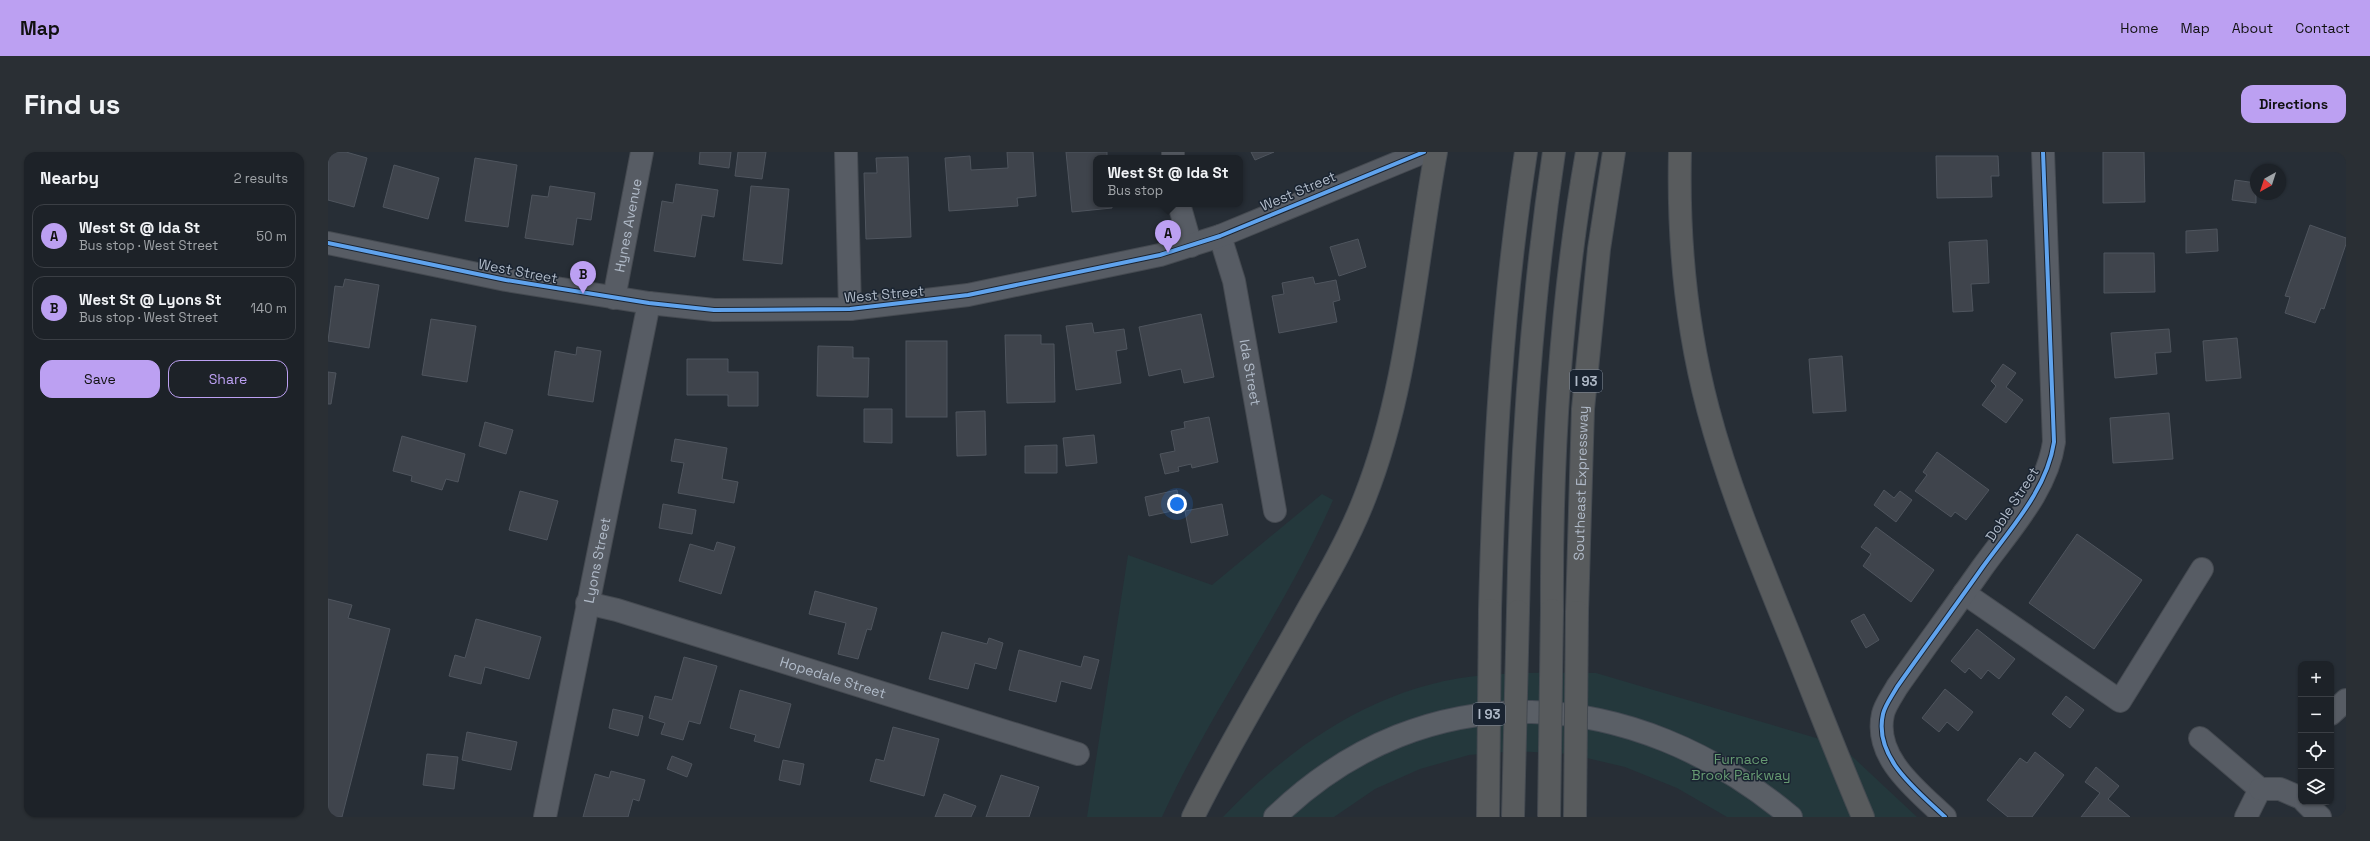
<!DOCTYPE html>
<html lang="en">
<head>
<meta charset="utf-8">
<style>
  body { margin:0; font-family:"Space Grotesk",sans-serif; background:#2a2f34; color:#f1f3f6 }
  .controls { position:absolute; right:12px; bottom:12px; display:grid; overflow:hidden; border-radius:8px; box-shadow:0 1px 3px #0004 }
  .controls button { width:36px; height:36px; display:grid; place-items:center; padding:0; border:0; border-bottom:1px solid #3b3f45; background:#1d2228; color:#f1f3f6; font:20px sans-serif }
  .compass { position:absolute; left:1922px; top:12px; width:36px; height:36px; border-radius:50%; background:#1d2228; box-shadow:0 1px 3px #0004; rotate:219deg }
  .you { position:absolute; left:849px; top:352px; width:14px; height:14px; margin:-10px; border:3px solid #fff; border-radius:50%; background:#1a73e8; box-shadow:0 0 0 6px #1a73e833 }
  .badge { display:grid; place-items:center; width:26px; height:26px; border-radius:50%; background:#bca0f2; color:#111; font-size:13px; font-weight:700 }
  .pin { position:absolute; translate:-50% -33px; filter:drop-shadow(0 1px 2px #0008) }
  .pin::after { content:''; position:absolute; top:21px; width:14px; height:12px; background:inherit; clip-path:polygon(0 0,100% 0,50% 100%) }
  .popup { position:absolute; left:765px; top:3px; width:150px; height:52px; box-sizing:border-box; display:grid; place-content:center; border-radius:8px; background:#1d2228; filter:drop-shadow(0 1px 3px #0005); font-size:13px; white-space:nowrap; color:#a0a4a8 }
  .popup b { font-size:15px; color:#f1f3f6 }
  .popup::after { content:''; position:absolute; left:50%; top:100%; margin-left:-8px; border:8px solid transparent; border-top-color:#1d2228 }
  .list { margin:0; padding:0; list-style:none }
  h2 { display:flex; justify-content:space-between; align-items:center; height:52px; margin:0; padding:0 16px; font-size:17px }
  h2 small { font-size:13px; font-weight:400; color:#a0a4a8 }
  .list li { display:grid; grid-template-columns:26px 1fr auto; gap:12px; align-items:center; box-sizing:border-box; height:64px; margin:0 8px 8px; padding:0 8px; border:1px solid #3b3f45; border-radius:12px }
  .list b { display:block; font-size:15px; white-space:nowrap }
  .list p { margin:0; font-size:13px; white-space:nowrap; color:#a0a4a8 }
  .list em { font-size:13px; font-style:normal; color:#a0a4a8 }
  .actions { display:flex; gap:8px; padding:12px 16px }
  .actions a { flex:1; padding:9px 0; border:1px solid #bca0f2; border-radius:12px; text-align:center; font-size:14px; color:#bca0f2 }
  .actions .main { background:#bca0f2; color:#111 }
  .icon { flex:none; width:22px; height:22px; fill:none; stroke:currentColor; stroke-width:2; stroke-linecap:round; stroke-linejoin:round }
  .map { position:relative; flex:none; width:2018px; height:665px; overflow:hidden; border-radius:12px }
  header { display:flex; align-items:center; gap:24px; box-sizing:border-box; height:56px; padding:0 20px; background:#bca0f2; color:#111 }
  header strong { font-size:19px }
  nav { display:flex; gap:22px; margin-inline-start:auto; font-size:14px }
  .intro { display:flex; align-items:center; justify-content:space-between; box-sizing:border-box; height:96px; padding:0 24px }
  h1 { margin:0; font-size:28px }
  .button { padding:10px 18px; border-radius:12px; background:#bca0f2; color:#111; font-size:14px; font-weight:700 }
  main { display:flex; gap:24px; padding:0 24px }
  aside { flex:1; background:#1d2228; border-radius:12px; box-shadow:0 1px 3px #0004 }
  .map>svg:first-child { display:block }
  .green { fill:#24383c }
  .building { fill:#3f444c; stroke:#4f555e }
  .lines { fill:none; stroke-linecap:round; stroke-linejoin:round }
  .minor-casing { stroke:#454a51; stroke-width:24 }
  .major-casing { stroke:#444a53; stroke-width:24 }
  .highway-casing { stroke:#444a51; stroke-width:24 }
  .minor { stroke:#575c64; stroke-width:22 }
  .major { stroke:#5a5f66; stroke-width:22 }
  .highway { stroke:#585b5d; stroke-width:22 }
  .highway-bridge-casing { stroke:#444a51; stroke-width:24; stroke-linecap:butt }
  .highway-bridge { stroke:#585b5d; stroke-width:22 }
  .cycleway-casing { stroke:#1a2431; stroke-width:6 }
  .cycleway { stroke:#60a3ed; stroke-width:4 }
  .labels { text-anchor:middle; stroke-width:3; stroke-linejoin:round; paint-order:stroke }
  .shield { fill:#1a2431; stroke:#838d9b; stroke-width:1 }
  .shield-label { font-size:13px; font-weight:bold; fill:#b0bac8 }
  .street-label { font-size:14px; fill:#b0bac8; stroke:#1a2431 }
  .park-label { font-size:14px; fill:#669a72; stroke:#1a2431 }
</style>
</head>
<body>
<header>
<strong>Map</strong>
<nav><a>Home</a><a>Map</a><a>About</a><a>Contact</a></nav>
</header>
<div class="intro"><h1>Find us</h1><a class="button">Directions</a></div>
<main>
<aside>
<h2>Nearby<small>2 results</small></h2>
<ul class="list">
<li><span class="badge">A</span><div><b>West St @ Ida St</b><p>Bus stop · West Street</p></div><em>50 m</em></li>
<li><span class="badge">B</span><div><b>West St @ Lyons St</b><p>Bus stop · West Street</p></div><em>140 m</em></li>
</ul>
<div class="actions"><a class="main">Save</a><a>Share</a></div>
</aside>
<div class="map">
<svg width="2018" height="665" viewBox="0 0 2018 665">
  <rect width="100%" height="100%" fill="#272e36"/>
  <g class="green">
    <path d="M994 342 1005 348C957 458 884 556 834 665H759L800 403 884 433Z"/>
    <path d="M1268 521 1512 593 1589 665H1399L1349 636 1297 615 1242 602 1189 599 1141 603 1092 617 1047 637 1006 665H895C965 591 1054 531 1158 523 1195 520 1231 521 1268 521Z"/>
  </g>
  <g class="building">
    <path d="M0 0H18L39 6 26 55 0 48Z"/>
    <path d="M372 0H403L401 16 371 12Z"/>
    <path d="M410 0H438L434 27 407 24Z"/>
    <path d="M679 0H705L708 44 689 46 690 54 621 59 617 6 642 4 643 18 680 16Z"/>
    <path d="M738 0H779V6H768V52H784V56L744 60Z"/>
    <path d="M923 0H946L927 8Z"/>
    <path d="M1775 0H1816L1817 50 1775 51Z"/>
    <path d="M1608 4H1670L1671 24H1663L1664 45 1609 46Z"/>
    <path d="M580 5 583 85 538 87 536 21H549L548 6Z"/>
    <path d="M147 6 189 13 180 75 137 69Z"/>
    <path d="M66 13 111 26 100 67 55 55Z"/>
    <path d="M1907 28 1928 31V51L1904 48Z"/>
    <path d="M348 32 390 38 386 65 374 63 367 105 326 99 334 49 345 51Z"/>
    <path d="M222 34 267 41 263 68 249 66 245 93 197 86 204 43 220 45Z"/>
    <path d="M423 34 461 37 454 112 415 108Z"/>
    <path d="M1982 73 2018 86V92L1996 157 1993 156 1987 171 1957 161 1962 145 1957 144Z"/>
    <path d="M1889 77 1890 99 1858 101V79Z"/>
    <path d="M1030 87 1038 115 1011 124 1002 95Z"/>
    <path d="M1659 88 1661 131 1643 132 1645 159 1625 160 1621 90Z"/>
    <path d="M1776 101H1826L1827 140 1776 141Z"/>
    <path d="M985 125 987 132 1008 128 1012 148 1005 150 1009 170 951 181 944 144 956 142 954 131Z"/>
    <path d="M17 127 51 133 41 196 0 189 7 134 15 135Z"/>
    <path d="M873 162 886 225 856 231 853 217 821 224 811 175Z"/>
    <path d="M103 167 148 174 139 230 94 223Z"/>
    <path d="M764 171 766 181 796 177 799 197 788 199 793 231 748 238 738 174Z"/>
    <path d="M1841 177 1843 200 1827 201 1829 222 1787 226 1783 181Z"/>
    <path d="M677 183H713V192H726L727 250 679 251Z"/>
    <path d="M1909 186 1913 226 1878 229 1875 189Z"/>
    <rect x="578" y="189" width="41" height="76"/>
    <path d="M490 194 525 195V206H541L540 245 489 244Z"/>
    <path d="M249 195 273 199 265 250 220 243 227 199 248 203Z"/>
    <path d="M1514 204 1518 259 1485 261 1481 207Z"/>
    <path d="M359 207H400V220H430V254H400V243H359Z"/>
    <path d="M1675 212 1688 221 1678 235 1695 248 1678 271 1654 253 1668 234 1663 229Z"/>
    <path d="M0 220 8 221 3 252H0Z"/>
    <path d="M536 257H564V291L536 290Z"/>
    <path d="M657 259 658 303 629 304 628 260Z"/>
    <path d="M1841 261 1845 307 1785 311 1782 266Z"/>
    <path d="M881 265 890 310 864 316 863 312 850 315 851 319 837 322 832 302 847 299 843 279 857 276 856 270Z"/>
    <path d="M157 270 185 278 178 302 151 294Z"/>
    <path d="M766 283 769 311 738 314 735 286Z"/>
    <path d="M74 284 137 302 130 330 118 327 114 338 83 329 84 324 65 319Z"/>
    <path d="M347 287 399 296 394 327 410 330 406 351 350 341 356 311 343 309Z"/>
    <path d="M729 293V321H697V294Z"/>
    <path d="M1609 300 1661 338 1638 368 1627 360 1623 365 1587 339 1599 323 1595 320Z"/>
    <path d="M849 338 853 357 821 364 817 345Z"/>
    <path d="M1556 338 1566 346 1572 339 1584 348 1568 370 1546 353Z"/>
    <path d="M192 339 230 349 219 388 181 378Z"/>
    <path d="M335 352 368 358 364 382 331 376Z"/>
    <path d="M894 352 900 383 863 391 857 359Z"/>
    <path d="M1548 375 1606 418 1583 450 1535 414 1543 402 1533 395Z"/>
    <path d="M1749 382 1814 428 1766 497 1701 451Z"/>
    <path d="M389 390 407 395 393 442 351 429 362 392 386 399Z"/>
    <path d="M487 439 549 456 543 478 539 477 530 507 510 502 518 471 481 462Z"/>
    <path d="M0 447 24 453 20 466 62 477 14 665H0Z"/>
    <path d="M1536 462 1551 488 1538 496 1523 469Z"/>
    <path d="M148 467 213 485 201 527 157 515 153 532 121 524 127 503 137 506Z"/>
    <path d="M1649 477 1687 507 1671 527 1660 518 1653 527 1641 516 1637 521 1623 509Z"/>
    <path d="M614 480 659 492 661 486 675 491 668 517 647 511 640 537 601 527Z"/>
    <path d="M691 498 753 515 756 504 771 508 763 537 733 529 728 550 681 538Z"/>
    <path d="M356 505 389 514 372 572 361 569 355 588 333 582 337 571 321 566 327 544 344 548Z"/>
    <path d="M1617 537 1645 560 1630 579 1619 570 1611 580 1594 566Z"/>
    <path d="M412 538 463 552 451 596 426 589 428 583 402 576Z"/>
    <path d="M1738 544 1756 558 1742 576 1724 562Z"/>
    <path d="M285 557 315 564 310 584 281 576Z"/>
    <path d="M565 575 611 587 596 644 542 629 548 607 556 609Z"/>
    <path d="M139 580 189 590 183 618 134 608Z"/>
    <path d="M1707 600 1736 623 1704 665H1680L1659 648 1692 606 1699 611Z"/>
    <path d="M99 602 130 605 126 637 95 633Z"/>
    <path d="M344 604 364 612 359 625 339 617Z"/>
    <path d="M455 608 476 612 472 633 451 628Z"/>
    <path d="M1768 615 1791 634 1780 647 1802 665H1753L1772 641 1757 630Z"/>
    <path d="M283 619 317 628 311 649 305 647 300 665H255L267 622 281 626Z"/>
    <path d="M673 623 711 635 701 665H658Z"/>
    <path d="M616 642 648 654 643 665H607Z"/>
  </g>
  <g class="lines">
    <defs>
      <g id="minor">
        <path d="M518 0 522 157"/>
        <path d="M845 0V6"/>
        <path d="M851 52 863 94"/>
        <path id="s1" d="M892 84 906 129 947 359"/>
        <path d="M0 91 178 128 321 151 386 158 522 157 640 143 832 103 892 84 1096 0"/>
        <path id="s2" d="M286 146 314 0"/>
        <path d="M1636 441 1792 549 1874 417"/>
        <path id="s3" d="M259 451 289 458 750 602"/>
        <path d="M2003 562 2018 548"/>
        <path d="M1872 586 1932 637 1918 665"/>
        <path d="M1932 637H1952L1973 646"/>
        <path d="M1977 650 1992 665"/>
        <path id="s4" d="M217 665 321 151"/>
        <path d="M1617 665C1590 639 1545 606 1555 562 1557 553 1564 544 1569 535 1597 495 1626 456 1654 416 1682 377 1719 338 1726 290L1715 0"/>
      </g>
      <path id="major" d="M947 665C1100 517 1306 533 1463 665"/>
      <g id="highway">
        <path d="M1352 0C1350 85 1358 174 1380 257 1399 329 1427 398 1455 467 1482 533 1507 599 1535 665"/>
        <path d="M1162 458C1166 302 1174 154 1198 0"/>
        <path d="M1224 458C1223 304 1232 152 1259 0"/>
        <path d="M1190 459C1193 305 1203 153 1226 0"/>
        <path id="s5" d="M1249 460 1255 257 1271 97 1286 0"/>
        <path d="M865 665C900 594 942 526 980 457 1001 421 1022 384 1037 345 1080 236 1087 115 1108 0"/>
      </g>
    </defs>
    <use href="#minor" class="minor-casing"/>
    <use href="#major" class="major-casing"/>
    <use href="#highway" class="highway-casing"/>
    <use href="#minor" class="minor"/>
    <use href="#major" class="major"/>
    <use href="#highway" class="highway"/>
    <defs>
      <g id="highway-bridge">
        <path d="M1160 665 1162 458"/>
        <path d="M1185 665 1190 459"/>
        <path d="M1221 665 1224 458"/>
        <path d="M1247 665 1249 460"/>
      </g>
    </defs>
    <use href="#highway-bridge" class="highway-bridge-casing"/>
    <use href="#highway-bridge" class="highway-bridge"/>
    <defs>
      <g id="cycleway">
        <path d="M0 91 178 128 321 151 386 158 522 157 640 143 832 103 892 84 1096 0"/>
        <path d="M1617 665C1590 639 1545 606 1555 562 1557 553 1564 544 1569 535 1597 495 1626 456 1654 416 1682 377 1719 338 1726 290L1715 0"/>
      </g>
    </defs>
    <use href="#cycleway" class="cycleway-casing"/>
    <use href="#cycleway" class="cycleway"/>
  </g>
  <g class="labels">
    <g class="shield">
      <rect x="1242" y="218" width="32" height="22" rx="3"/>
      <rect x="1145" y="551" width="32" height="22" rx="3"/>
    </g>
    <g class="shield-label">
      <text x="1258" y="234">I 93</text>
      <text x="1161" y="567">I 93</text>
    </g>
    <g class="street-label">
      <text transform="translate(970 39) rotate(-23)" y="5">West Street</text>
      <text dy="5" stroke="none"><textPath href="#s2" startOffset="74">Hynes Avenue</textPath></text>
      <text transform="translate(190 119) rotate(11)" y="5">West Street</text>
      <text transform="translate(556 142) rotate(-5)" y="5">West Street</text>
      <text dy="5" stroke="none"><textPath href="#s1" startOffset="140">Ida Street</textPath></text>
      <text dy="5" stroke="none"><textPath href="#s5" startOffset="129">Southeast Expressway</textPath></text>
      <text transform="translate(1684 352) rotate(-57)" y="5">Doble Street</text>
      <text dy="5" stroke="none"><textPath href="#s4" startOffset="262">Lyons Street</textPath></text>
      <text dy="5" stroke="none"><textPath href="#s3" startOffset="257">Hopedale Street</textPath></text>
    </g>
    <g class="park-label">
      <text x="1413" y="612">Furnace<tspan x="1413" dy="16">Brook Parkway</tspan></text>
    </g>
  </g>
</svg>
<div class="controls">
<button>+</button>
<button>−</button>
<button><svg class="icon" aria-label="locate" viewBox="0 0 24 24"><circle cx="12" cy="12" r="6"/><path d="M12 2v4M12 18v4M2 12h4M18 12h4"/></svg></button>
<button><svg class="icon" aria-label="layers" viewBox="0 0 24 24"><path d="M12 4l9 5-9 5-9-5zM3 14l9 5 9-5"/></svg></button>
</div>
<svg class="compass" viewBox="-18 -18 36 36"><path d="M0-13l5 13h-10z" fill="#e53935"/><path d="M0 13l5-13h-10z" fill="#a0a4a8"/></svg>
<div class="you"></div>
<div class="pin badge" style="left:840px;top:101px">A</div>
<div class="popup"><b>West St @ Ida St</b>Bus stop</div>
<div class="pin badge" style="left:255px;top:142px">B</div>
</div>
</main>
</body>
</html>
